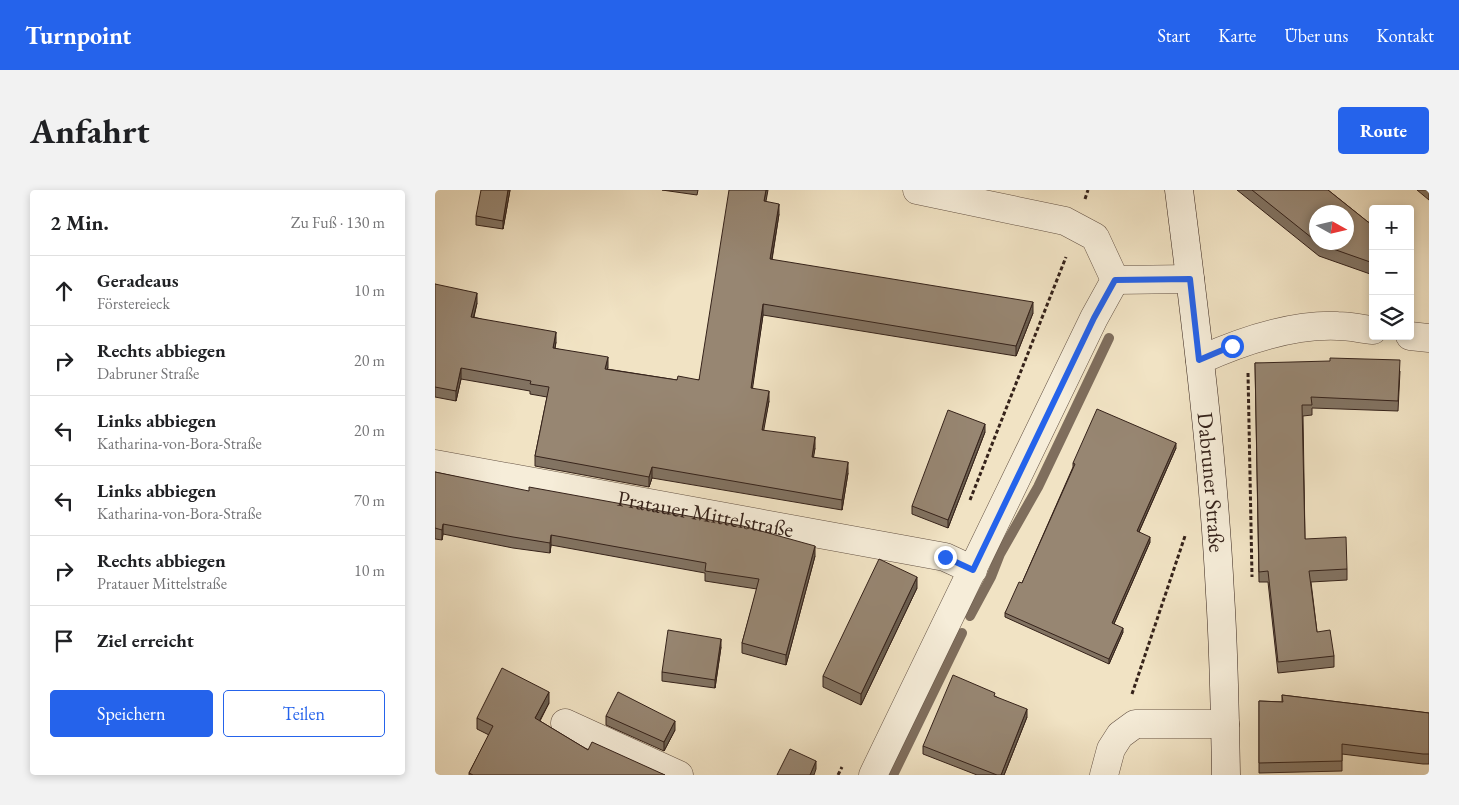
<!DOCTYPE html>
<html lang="de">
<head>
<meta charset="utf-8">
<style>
  body { margin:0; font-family:"EB Garamond",serif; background:#f2f2f2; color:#202124 }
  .controls { position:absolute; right:15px; top:15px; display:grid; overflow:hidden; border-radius:5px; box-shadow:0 2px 8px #0003 }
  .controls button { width:45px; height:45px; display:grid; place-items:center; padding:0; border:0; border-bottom:1px solid #e0e0e0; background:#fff; color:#202124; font:25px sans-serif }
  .compass { position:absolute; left:874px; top:15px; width:45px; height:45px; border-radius:50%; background:#fff; box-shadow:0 2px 8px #0003; rotate:98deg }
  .stop { position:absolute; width:15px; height:15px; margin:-11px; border:4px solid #2563eb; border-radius:50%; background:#fff }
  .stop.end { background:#2563eb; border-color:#fff; box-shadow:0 1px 5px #0008 }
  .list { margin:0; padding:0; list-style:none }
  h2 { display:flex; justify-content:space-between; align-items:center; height:65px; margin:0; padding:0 20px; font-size:21px }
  h2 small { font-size:16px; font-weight:400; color:#757577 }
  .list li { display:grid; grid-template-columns:32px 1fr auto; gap:15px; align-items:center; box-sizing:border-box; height:70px; padding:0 20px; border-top:1px solid #e0e0e0 }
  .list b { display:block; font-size:19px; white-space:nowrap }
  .list p { margin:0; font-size:16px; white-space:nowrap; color:#757577 }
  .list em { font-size:16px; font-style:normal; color:#757577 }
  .actions { display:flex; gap:10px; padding:15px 20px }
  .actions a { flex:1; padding:11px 0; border:1px solid #2563eb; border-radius:5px; text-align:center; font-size:18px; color:#2563eb }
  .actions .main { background:#2563eb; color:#fff }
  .icon { flex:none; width:28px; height:28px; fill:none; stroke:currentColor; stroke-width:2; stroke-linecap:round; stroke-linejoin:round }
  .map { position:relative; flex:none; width:994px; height:585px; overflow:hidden; border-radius:5px }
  header { display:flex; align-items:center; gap:30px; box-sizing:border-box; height:70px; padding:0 25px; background:#2563eb; color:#fff }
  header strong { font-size:24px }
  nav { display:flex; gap:28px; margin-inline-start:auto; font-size:18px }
  .intro { display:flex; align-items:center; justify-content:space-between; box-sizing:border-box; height:120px; padding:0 30px }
  h1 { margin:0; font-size:35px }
  .button { padding:12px 22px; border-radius:5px; background:#2563eb; color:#fff; font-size:18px; font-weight:700 }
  main { display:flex; gap:30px; padding:0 30px }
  aside { flex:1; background:#fff; border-radius:5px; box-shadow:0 2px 8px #0003 }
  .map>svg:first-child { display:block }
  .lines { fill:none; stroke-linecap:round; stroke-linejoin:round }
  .stream { stroke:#7f6e5d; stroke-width:10 }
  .street-casing { stroke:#645244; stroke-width:29 }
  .secondary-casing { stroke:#35221a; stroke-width:29 }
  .path { stroke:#35221a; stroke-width:3; stroke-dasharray:4 2.5; stroke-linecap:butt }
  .street { stroke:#f6edd9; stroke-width:28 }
  .secondary { stroke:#f6edd9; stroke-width:28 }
  .wall { fill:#827362; stroke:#35221a }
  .shaded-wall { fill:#6a5e50; stroke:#35221a }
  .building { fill:#978672; stroke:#35221a }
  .route { stroke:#2563eb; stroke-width:6 }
  .labels { text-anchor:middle; stroke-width:4; stroke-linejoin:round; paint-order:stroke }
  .street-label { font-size:22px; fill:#35221a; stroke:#f6edd9 }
</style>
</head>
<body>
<header>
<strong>Turnpoint</strong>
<nav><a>Start</a><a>Karte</a><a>Über uns</a><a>Kontakt</a></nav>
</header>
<div class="intro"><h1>Anfahrt</h1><a class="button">Route</a></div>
<main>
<aside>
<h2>2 Min.<small>Zu Fuß · 130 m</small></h2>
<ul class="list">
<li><svg class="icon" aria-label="ahead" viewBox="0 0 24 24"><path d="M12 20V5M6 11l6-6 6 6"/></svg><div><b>Geradeaus</b><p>Förstereieck</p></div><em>10 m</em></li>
<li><svg class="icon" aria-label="right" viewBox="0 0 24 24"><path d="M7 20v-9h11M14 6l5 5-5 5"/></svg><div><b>Rechts abbiegen</b><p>Dabruner Straße</p></div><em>20 m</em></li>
<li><svg class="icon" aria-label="left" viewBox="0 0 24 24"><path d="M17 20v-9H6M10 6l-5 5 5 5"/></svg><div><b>Links abbiegen</b><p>Katharina-von-Bora-Straße</p></div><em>20 m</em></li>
<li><svg class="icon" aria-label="left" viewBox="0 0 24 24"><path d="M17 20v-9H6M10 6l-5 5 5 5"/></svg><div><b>Links abbiegen</b><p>Katharina-von-Bora-Straße</p></div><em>70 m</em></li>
<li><svg class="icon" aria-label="right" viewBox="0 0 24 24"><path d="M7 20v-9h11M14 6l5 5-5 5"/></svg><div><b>Rechts abbiegen</b><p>Pratauer Mittelstraße</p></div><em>10 m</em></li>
<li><svg class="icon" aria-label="arrive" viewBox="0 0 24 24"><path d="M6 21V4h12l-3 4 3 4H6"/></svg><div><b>Ziel erreicht</b></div></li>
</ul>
<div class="actions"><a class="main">Speichern</a><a>Teilen</a></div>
</aside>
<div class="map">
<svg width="994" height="585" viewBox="0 0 994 585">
  <rect width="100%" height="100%" fill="#f1e3c4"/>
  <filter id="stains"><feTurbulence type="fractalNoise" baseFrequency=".004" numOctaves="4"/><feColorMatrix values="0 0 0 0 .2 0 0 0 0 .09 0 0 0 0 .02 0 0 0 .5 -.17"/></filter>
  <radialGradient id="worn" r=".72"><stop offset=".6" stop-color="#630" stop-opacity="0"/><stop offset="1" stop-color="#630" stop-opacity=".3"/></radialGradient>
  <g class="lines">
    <g class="stream">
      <path d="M535 426 556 387 565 364 603 297 674 148"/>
      <path d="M458 585 527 443"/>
    </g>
    <defs>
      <g id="street">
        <path d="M482 0 630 31 660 47 680 90"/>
        <path d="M680 90 755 89"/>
        <path d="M975 146 994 148"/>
        <path d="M765 170C807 151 856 134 903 136 915 136 926 139 938 140"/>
        <path id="s1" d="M0 274 510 367 538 380"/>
        <path d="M130 533 244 585"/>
        <path d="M438 585 659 128 680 90"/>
        <path d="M669 585 676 559 685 545 700 534H790"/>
      </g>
      <g id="secondary">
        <path id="s2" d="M744 0C761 134 778 268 785 403 789 464 790 524 791 585"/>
      </g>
    </defs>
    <use href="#street" class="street-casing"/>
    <use href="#secondary" class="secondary-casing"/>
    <g class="path">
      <path d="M650 9 653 0"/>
      <path d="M813 183 817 387"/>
      <path d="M535 310 631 67"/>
      <path d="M697 504 750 346"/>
      <path d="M403 585 407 577"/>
    </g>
    <use href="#street" class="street"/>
    <use href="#secondary" class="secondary"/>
  </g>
  <g class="wall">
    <path d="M75 0 68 39 41 35V26Z"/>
    <path d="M227 0H263L262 5Z"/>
    <path d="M802 0H893L933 32 938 34V85L884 66Z"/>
    <path d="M982 0H994V10Z"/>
    <path d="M331 12 344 24 337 70 598 123 581 166 328 125 317 198 334 211 328 240 380 258 378 267 413 283 407 320 217 288 214 297 100 276V266L112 207 95 204V201L26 189 21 211 0 207V94L42 113 39 127 121 152 120 158 173 177 172 179 242 190H264Z"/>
    <path d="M820 173 965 181 963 221 877 218V225L868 226 870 349 912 379V390L876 392 882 442 899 466V477L843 483 833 392H824Z"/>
    <path d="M550 242 513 338 477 324V316Z"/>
    <path d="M741 258 704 342 715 352 679 434 688 442 674 474 570 427V423L587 393 638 277V273Z"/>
    <path d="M0 282 380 366 351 475 307 463V453L322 399 270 391V383L116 355 115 363 78 358 8 344 7 350 0 349Z"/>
    <path d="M482 398 426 515 388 497V486Z"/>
    <path d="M286 457 280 498 227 491V482Z"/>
    <path d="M847 505 994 523V574H988L907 564V581L824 583V511L847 512Z"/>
    <path d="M560 506 592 527 569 585H542L488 564V556Z"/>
    <path d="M114 513 105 531 153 560 230 585H34V583L54 545 42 539V528Z"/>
    <path d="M171 526 240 540 229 561 171 535Z"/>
  </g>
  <g class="shaded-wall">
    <path d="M73 0H75L68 39V31Z"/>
    <path d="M331 0H333L329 22V11Z"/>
    <path d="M344 14V24L335 80V69Z"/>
    <path d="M42 103V113L36 137V127Z"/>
    <path d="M598 112V123L581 166V156Z"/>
    <path d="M328 114V125L316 209V198Z"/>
    <path d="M121 142V152L118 168V158Z"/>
    <path d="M173 167V177L170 189V179Z"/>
    <path d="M26 178V189L21 211V201Z"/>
    <path d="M334 201V211L327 250V240Z"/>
    <path d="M550 234V242L513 338V330Z"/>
    <path d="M380 247V258L377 277V267Z"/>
    <path d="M741 253V258L702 346V341Z"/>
    <path d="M413 272V283L407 320V310Z"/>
    <path d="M217 277V288L214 297V287Z"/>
    <path d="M8 334V344L7 350V340Z"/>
    <path d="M116 345V355L115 363V353Z"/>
    <path d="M715 347V352L677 438V433Z"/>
    <path d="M380 356V366L351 475V465Z"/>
    <path d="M482 387V398L426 515V504Z"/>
    <path d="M688 438V442L674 474V469Z"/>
    <path d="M286 449V457L280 498V490Z"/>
    <path d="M114 502V513L100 539V528Z"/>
    <path d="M592 519V527L569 585H566Z"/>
    <path d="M240 531V540L229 561V552Z"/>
    <path d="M381 571V579L379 585H375Z"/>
  </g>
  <g class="building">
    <path d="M46 0H73L68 31 41 26Z"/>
    <path d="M294 0H331L329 11 344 14 335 69 598 112 581 156 328 114 316 198 334 201 327 240 380 247 377 267 413 272 407 310 217 277 214 287 100 266 114 197 95 194 96 191 26 178 21 201 0 197V94L42 103 36 127 121 142 118 158 173 167 170 179 242 190 243 186 264 190Z"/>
    <path d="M817 0H893L933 32 938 34V73L884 54 882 52H912V22H882V52Z"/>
    <path d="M895 168 965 170 963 211 876 207 877 215H867L870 349 911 347 912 379 874 381 882 442 895 440 899 466 843 472 833 381 824 382 820 173 895 171Z"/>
    <path d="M662 219 741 253 702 341 715 347 677 433 688 438 674 469 570 423 584 392 587 393 640 274 638 273Z"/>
    <path d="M513 220 550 234 513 330 477 316Z"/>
    <path d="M0 282 94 301V297L308 336 380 356 351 465 307 453 324 389 270 381 271 373 116 345 115 353 78 347 8 334 7 340 0 338Z"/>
    <path d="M444 369 482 387 426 504 388 486Z"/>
    <path d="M233 440 286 449 280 490 227 482Z"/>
    <path d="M67 478 114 502 100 528 153 560 157 552 230 585H38L34 583 58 536 42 528Z"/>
    <path d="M518 485 560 503 559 506 592 519 566 585H562L488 556Z"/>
    <path d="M183 502 240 531 229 552 171 526Z"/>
    <path d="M847 505 994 523V564H988L907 554V571L824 573V511L848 512Z"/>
    <path d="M355 559 381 571 375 585H342Z"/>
  </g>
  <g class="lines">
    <path class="route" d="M510 367 538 380 659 128 680 90 755 89 764 170 797 156"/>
  </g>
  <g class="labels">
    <g class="street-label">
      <text dy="8" stroke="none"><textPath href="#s2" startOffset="294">Dabruner Straße</textPath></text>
      <text dy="8" stroke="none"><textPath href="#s1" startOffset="275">Pratauer Mittelstraße</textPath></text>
    </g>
  </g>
  <rect width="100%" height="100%" filter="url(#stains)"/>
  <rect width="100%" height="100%" fill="url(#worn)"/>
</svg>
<div class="controls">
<button>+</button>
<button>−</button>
<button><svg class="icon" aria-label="layers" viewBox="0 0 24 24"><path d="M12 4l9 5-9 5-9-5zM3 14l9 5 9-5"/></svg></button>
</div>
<svg class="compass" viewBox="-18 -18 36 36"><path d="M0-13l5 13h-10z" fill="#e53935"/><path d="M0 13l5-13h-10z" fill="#757577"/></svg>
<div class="stop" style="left:797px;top:156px"></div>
<div class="stop end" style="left:510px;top:367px"></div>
</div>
</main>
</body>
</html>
